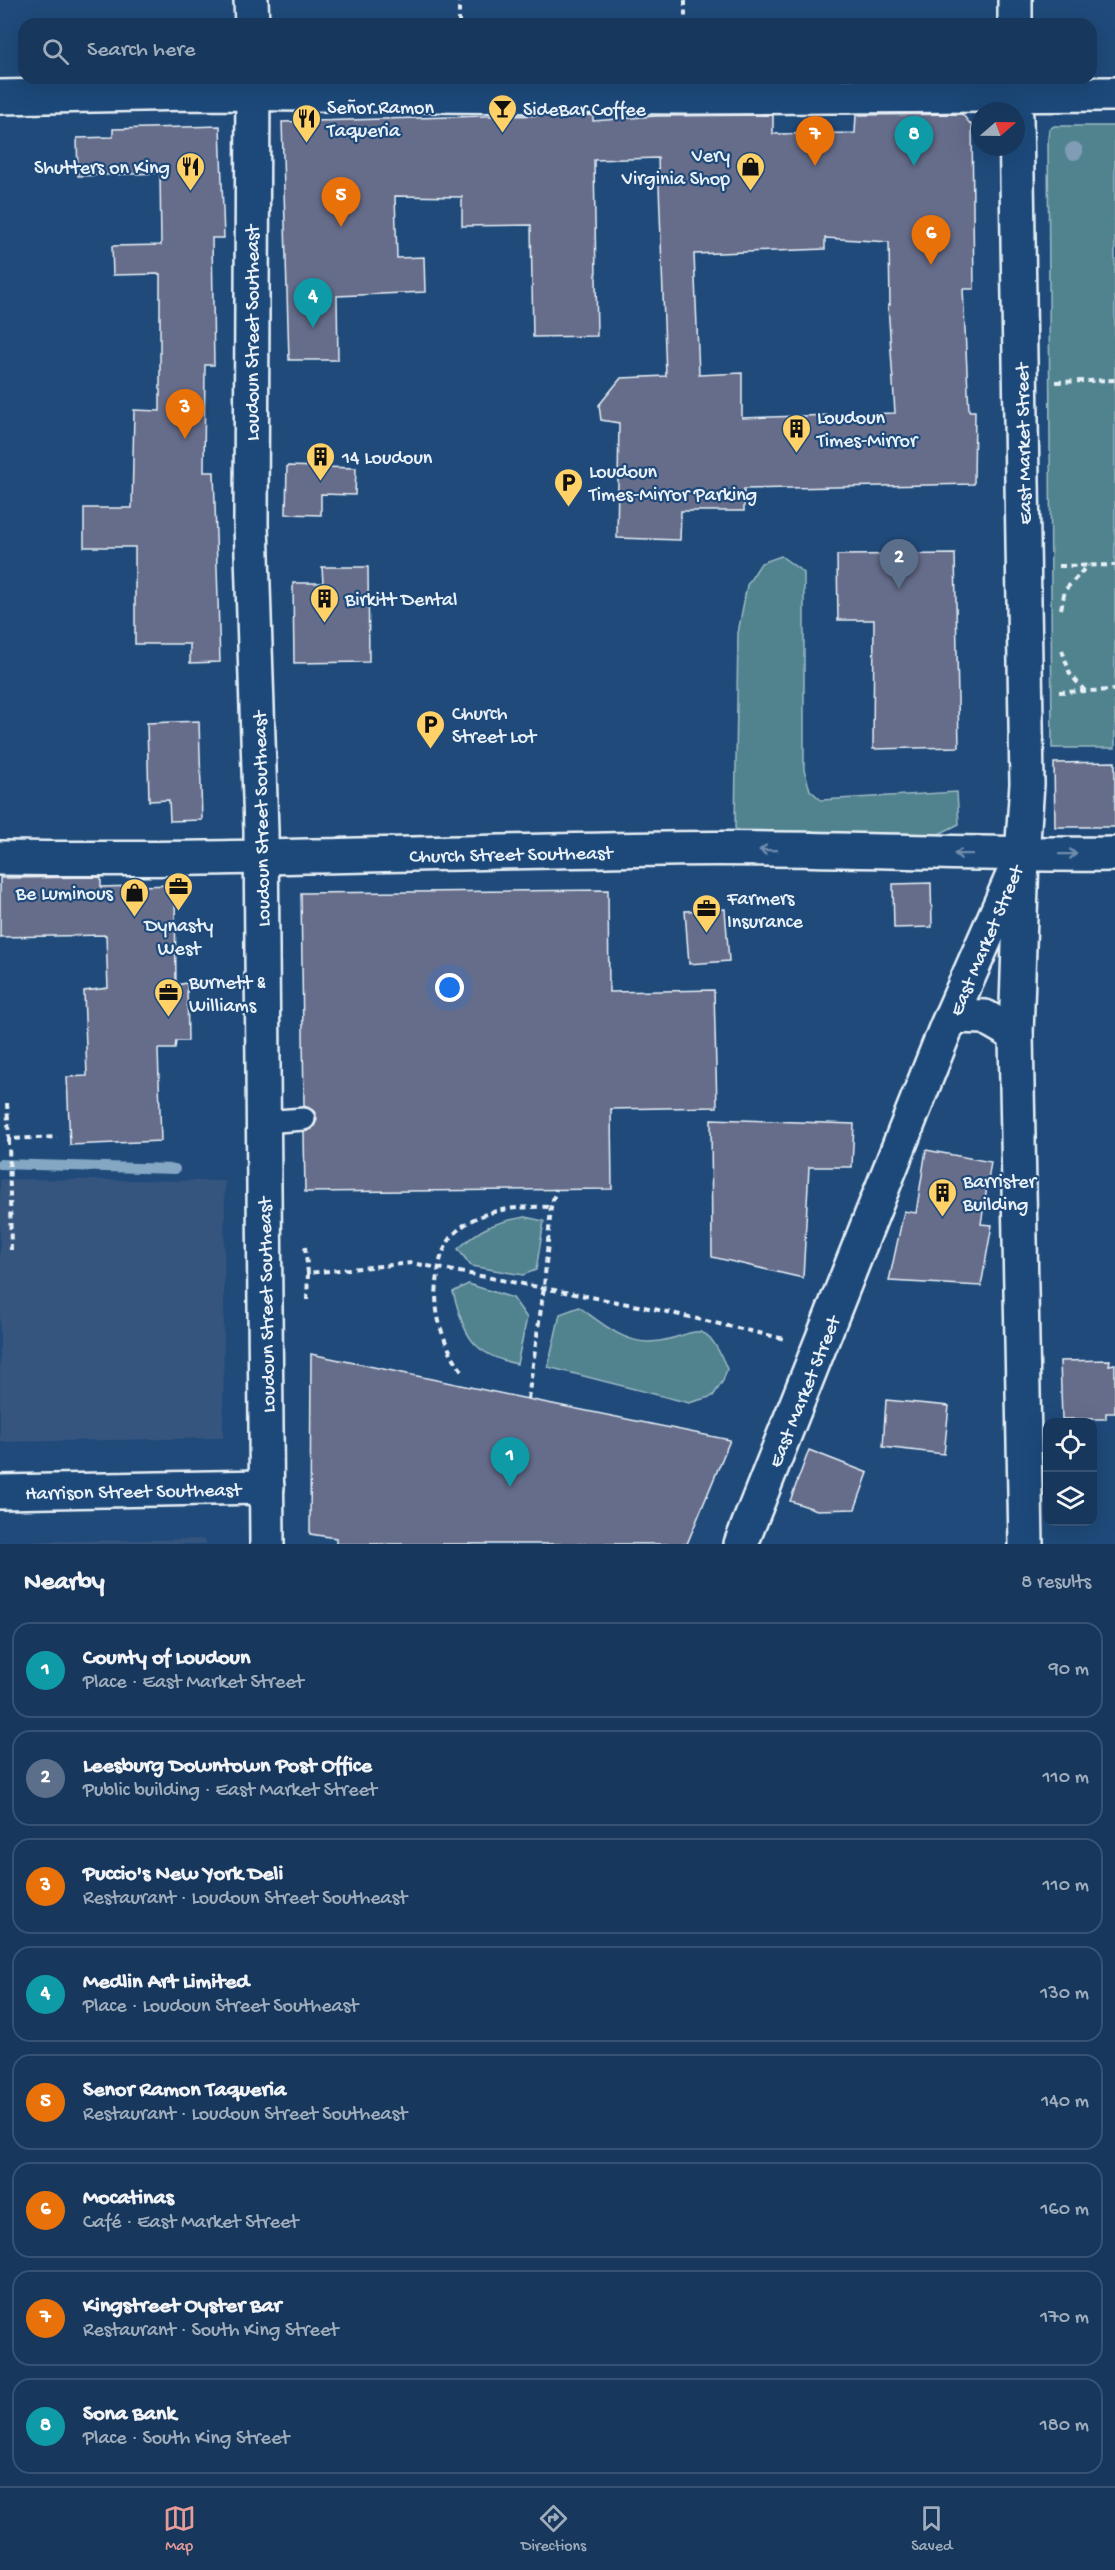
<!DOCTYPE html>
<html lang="en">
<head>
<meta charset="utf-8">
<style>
  body { margin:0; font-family:"Gochi Hand",sans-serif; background:#203f62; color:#f1f3f6 }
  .controls { position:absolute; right:18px; bottom:18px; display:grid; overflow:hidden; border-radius:12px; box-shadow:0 6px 24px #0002 }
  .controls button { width:54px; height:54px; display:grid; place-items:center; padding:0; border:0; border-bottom:2px solid #365272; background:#17385c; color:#f1f3f6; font:30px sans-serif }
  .compass { position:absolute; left:971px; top:102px; width:54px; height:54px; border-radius:50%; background:#17385c; box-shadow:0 6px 24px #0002; rotate:70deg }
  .you { position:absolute; left:450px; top:988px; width:21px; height:21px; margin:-15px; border:4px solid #fff; border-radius:50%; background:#1a73e8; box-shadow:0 0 0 9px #1a73e833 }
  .badge { display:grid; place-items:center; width:39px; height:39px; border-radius:50%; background:#e69b98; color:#fff; font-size:20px; font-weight:700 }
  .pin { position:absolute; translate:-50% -50px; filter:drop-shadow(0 2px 3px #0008) }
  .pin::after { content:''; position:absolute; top:32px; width:21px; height:18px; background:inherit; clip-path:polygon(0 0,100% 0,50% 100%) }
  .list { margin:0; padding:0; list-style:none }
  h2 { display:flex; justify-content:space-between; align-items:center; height:78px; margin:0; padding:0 24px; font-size:26px }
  h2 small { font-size:20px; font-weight:400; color:#9eacbb }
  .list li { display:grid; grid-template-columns:39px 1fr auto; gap:18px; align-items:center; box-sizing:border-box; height:96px; margin:0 12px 12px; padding:0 12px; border:2px solid #365272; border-radius:18px }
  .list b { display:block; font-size:22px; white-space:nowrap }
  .list p { margin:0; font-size:20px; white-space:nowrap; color:#9eacbb }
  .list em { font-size:20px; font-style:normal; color:#9eacbb }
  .icon { flex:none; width:33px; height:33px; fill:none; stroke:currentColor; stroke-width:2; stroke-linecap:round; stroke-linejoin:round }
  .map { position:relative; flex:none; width:1115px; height:1544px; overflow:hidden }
  .search { position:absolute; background:#17385c; box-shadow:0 6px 24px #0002; left:18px; right:18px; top:18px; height:66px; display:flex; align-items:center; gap:15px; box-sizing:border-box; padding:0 21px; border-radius:18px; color:#9eacbb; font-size:22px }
  .sheet { height:942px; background:#17385c }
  nav { display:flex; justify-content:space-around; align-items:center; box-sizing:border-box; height:84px; border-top:2px solid #365272; background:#17385c; font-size:16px; color:#9eacbb }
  nav a { display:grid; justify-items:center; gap:3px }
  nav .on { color:#e69b98 }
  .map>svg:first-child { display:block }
  .built { fill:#34547f }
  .green { fill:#51838f; stroke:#9cbac4; stroke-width:1.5 }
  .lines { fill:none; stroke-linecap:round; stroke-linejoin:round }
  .stream { stroke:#84a7c3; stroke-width:10 }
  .building { fill:#666d8b; stroke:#e8f1f8; stroke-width:1.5; fill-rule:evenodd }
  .lane-casing { stroke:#e8f1f8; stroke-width:26 }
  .street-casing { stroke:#e8f1f8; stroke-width:38 }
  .secondary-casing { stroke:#e8f1f8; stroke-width:38 }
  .primary-casing { stroke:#e8f1f8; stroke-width:38 }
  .path { stroke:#e8f1f8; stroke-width:4; stroke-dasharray:6 4.5; stroke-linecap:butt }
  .lane { stroke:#1f4a7a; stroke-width:21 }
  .street { stroke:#1f4a7a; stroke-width:33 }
  .secondary { stroke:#1f4a7a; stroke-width:33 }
  .primary { stroke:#1f4a7a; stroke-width:33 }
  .tree { fill:#819cb6 }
  .oneway { stroke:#6f8dac }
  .labels { text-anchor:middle; stroke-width:4.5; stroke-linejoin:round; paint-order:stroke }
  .poi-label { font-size:20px; fill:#e8f1f8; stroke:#1f4a7a; text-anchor:start }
  .street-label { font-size:20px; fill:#e8f1f8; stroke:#1f4a7a }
</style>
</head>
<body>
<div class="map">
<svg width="1115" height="1544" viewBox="0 0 1115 1544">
  <rect width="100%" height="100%" fill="#1f4a7a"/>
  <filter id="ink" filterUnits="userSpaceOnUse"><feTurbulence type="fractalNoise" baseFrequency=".0167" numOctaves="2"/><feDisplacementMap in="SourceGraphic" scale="12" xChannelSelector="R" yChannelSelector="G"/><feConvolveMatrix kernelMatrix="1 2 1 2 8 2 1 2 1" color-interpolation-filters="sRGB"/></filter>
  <g filter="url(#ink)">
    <g class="built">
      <path d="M0 1179 225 1181 223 1438 0 1442Z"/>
      <path d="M203 1539 207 1544H0V1542Z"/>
    </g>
    <g class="green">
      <path d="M1054 126H1115V748H1052L1048 139 1049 130Z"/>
      <path d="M781 556 804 573V770L810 790 821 800 957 792 959 824 931 838 745 837 735 828 738 633 747 585 761 563Z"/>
      <path d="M525 1217 544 1221 536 1270 523 1275 471 1266 458 1249C480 1228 495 1222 525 1217Z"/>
      <path d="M468 1284 513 1298 527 1318 517 1364C470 1354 465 1335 453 1292Z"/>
      <path d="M579 1307C599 1321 622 1342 648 1342 694 1341 702 1307 727 1369L723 1381 713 1396 689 1403 548 1367 560 1314Z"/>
    </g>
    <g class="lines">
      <path class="stream" d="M0 1164 175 1169"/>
    </g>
    <g class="building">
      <path d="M962 114 972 126 974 289H963L969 411H975L974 484 744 489V511H681L680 540 617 538 619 423 601 420 599 405 621 378 666 376 658 158 594 160 597 336 533 337 531 225 462 226V197L395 196 397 258 424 257 425 292 337 296 338 360H289L282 122 484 116 593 115V121L656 116 773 115V134L855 133 856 115ZM825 238 889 242 890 305H888L895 413 742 418V373L699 375 694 254 825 249Z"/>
      <path d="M220 126 224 238H212L214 365H205L204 472H214L220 662 190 663V644H135V547H84V508H132L134 410 160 411V274L113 275 112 246 161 245 160 173 78 176 77 138 113 137V129Z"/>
      <path d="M287 466 356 468 355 495 321 494V515L286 514Z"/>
      <path d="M955 554 959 747 873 749 874 620H838L837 555Z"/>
      <path d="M322 567H368L369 662 294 663 293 583H323Z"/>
      <path d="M199 721 202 820 170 821 169 800 149 801 147 723Z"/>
      <path d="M1115 762V827H1055L1054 763Z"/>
      <path d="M101 877V887L175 885 176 985 187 983 188 1041H176L175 1049H158L161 1141 70 1145 67 1077 87 1076 84 991 108 988 106 935 0 937V878Z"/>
      <path d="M931 883 932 927 894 928 893 884Z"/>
      <path d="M608 890 609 992 714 990 717 1107 611 1109 612 1189 305 1192 304 1132 312 1129 317 1119 314 1111 304 1106 301 893Z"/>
      <path d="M725 909 729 961 689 964 685 911Z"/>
      <path d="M711 1119 854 1124 852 1167H809L803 1278 712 1257Z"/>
      <path d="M926 1150 991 1162 981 1224 992 1225 981 1286 889 1281 904 1211 916 1213Z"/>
      <path d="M311 1354 528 1399 730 1440 687 1544H336V1538L310 1534Z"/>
      <path d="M1110 1360 1109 1365 1115 1364V1413H1106V1419H1062L1060 1361Z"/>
      <path d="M886 1400 949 1406 944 1454 883 1447Z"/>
      <path d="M809 1450 868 1473 855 1509 817 1510 790 1501Z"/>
    </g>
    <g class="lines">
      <defs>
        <path id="lane" d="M263 1122 304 1119"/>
        <path id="street" d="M0 858C223 861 444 852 667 849 816 846 966 856 1115 854"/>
        <g id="secondary">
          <path d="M251 0 252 24"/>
          <path d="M253 78 251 524 261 830 267 1544"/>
          <path d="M1022 857 1016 1035 1026 1544"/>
          <path d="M0 1492 267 1487"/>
        </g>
        <g id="primary">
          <path d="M1015 0V24"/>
          <path d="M0 97 190 93 685 97 1115 94"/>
          <path d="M952 1016 985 1017 1016 1035"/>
          <path d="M741 1544 946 1028 1022 855 1027 784 1016 117"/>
        </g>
      </defs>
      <use href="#lane" class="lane-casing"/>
      <use href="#street" class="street-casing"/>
      <use href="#secondary" class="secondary-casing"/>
      <use href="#primary" class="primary-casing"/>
      <g class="path">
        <path d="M685 0V24"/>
        <path d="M459 24V0"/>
        <path d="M1056 382 1115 380"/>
        <path d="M1059 566 1115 565"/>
        <path d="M1061 609 1065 590 1088 565"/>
        <path d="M1062 650 1070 674 1085 691"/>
        <path d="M1059 692 1115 690"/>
        <path d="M7 1103 9 1139 57 1137"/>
        <path d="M9 1139 11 1252"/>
        <path d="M305 1247 308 1273"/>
        <path d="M307 1300 308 1273 412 1263 654 1309 785 1339"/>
        <path d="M462 1371C444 1345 433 1316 437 1284 438 1272 439 1258 445 1248 463 1209 515 1206 551 1207"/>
        <path d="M528 1399 544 1287 551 1207 556 1189"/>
      </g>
      <use href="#lane" class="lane"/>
      <use href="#street" class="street"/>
      <use href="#secondary" class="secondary"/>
      <use href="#primary" class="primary"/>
    </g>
    <circle class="tree" cx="1074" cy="151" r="9"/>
    <defs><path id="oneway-shaft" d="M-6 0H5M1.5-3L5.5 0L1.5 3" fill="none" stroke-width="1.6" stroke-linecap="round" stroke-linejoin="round" transform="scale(1.5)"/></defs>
    <g class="oneway">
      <use href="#oneway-shaft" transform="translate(768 850) rotate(-179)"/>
      <use href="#oneway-shaft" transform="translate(963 854) rotate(-179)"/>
      <use href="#oneway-shaft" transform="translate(1068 854) rotate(-1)"/>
    </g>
  </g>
  <defs>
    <symbol id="bar-pin" viewBox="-11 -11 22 30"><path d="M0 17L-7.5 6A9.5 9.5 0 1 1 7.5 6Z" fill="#ffd166" stroke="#1f4a7a"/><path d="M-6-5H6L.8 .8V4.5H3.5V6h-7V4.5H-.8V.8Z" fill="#111"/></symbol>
    <symbol id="restaurant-pin" viewBox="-11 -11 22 30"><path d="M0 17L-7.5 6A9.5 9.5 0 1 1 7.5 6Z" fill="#ffd166" stroke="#1f4a7a"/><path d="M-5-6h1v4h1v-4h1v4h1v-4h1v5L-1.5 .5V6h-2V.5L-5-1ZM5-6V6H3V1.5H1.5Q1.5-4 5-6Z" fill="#111"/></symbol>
    <symbol id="shop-pin" viewBox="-11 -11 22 30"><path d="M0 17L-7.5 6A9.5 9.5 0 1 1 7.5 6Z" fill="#ffd166" stroke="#1f4a7a"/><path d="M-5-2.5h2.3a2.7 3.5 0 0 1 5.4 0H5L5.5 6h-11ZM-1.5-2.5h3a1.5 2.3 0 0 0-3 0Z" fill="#111"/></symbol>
    <symbol id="building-pin" viewBox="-11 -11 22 30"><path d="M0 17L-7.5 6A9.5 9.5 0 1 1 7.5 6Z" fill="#ffd166" stroke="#1f4a7a"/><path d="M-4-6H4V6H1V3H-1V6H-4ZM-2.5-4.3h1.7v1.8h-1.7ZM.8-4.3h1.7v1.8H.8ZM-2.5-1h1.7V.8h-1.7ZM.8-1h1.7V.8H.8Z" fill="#111"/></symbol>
    <symbol id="parking-pin" viewBox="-11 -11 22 30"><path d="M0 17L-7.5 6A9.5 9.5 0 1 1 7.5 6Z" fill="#ffd166" stroke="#1f4a7a"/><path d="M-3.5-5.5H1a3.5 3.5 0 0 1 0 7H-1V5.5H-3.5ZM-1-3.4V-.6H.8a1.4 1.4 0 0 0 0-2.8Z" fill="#111"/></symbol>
    <symbol id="office-pin" viewBox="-11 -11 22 30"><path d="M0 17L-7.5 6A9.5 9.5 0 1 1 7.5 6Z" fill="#ffd166" stroke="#1f4a7a"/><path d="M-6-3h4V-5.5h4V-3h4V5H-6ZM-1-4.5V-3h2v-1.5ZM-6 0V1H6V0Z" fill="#111"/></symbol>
  </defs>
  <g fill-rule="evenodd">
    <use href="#bar-pin" x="486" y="92" width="33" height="45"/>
    <use href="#restaurant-pin" x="290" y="102" width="33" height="45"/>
    <use href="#restaurant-pin" x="174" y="150" width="33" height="45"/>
    <use href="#shop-pin" x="734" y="150" width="33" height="45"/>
    <use href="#building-pin" x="780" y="412" width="33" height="45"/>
    <use href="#building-pin" x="304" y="440" width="33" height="45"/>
    <use href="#parking-pin" x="552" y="466" width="33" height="45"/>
    <use href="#building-pin" x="308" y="582" width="33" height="45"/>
    <use href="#parking-pin" x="414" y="708" width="33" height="45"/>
    <use href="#office-pin" x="162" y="870" width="33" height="45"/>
    <use href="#shop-pin" x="118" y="876" width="33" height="45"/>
    <use href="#office-pin" x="690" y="892" width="33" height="45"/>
    <use href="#office-pin" x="152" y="976" width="33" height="45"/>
    <use href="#building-pin" x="926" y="1176" width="33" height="45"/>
  </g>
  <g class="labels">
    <g class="poi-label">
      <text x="327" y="113">Señor Ramon<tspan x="327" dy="23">Taqueria</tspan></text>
      <text x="523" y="115">SideBar Coffee</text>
      <text x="730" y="161" text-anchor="end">Very<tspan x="730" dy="23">Virginia Shop</tspan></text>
      <text x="170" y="173" text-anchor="end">Shutters on King</text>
      <text x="817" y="423">Loudoun<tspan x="817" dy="23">Times-Mirror</tspan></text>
      <text x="342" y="463">14 Loudoun</text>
      <text x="589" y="477">Loudoun<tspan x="589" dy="23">Times-Mirror Parking</tspan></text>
      <text x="345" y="605">Birkitt Dental</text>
      <text x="452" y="719">Church<tspan x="452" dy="23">Street Lot</tspan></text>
      <text x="113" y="899" text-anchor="end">Be Luminous</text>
      <text x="727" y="904">Farmers<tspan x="727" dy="23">Insurance</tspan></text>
      <text x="179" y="931" text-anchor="middle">Dynasty<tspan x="179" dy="23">West</tspan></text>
      <text x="189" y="988">Burnett &amp;<tspan x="189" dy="23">Williams</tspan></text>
      <text x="963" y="1187">Barrister<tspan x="963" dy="23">Building</tspan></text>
    </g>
    <g class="street-label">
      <text transform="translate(251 333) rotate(-90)" y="7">Loudoun Street Southeast</text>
      <text transform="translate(1022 444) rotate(-91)" y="7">East Market Street</text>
      <text transform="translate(260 819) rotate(-91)" y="7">Loudoun Street Southeast</text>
      <text transform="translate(511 853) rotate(-1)" y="7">Church Street Southeast</text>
      <text transform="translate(985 940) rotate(-67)" y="7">East Market Street</text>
      <text transform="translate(265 1305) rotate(-91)" y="7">Loudoun Street Southeast</text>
      <text transform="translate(803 1391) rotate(-68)" y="7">East Market Street</text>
      <text transform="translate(133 1490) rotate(-1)" y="7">Harrison Street Southeast</text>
    </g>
  </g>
</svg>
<div class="controls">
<button><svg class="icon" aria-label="locate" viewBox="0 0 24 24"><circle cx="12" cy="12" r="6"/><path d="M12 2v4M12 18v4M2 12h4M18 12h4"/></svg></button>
<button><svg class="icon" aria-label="layers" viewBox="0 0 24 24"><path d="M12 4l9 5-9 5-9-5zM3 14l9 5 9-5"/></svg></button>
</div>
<svg class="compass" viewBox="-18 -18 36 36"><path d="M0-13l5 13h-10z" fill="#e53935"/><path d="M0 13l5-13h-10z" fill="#9eacbb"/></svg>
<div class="you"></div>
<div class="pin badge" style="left:510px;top:1487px;background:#0f9aa8">1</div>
<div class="pin badge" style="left:899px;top:589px;background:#5c6f8a">2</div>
<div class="pin badge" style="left:185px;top:439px;background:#e8710a">3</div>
<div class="pin badge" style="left:313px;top:328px;background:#0f9aa8">4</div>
<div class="pin badge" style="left:341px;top:227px;background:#e8710a">5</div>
<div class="pin badge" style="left:931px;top:265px;background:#e8710a">6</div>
<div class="pin badge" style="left:815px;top:166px;background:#e8710a">7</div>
<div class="pin badge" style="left:914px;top:166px;background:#0f9aa8">8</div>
<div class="search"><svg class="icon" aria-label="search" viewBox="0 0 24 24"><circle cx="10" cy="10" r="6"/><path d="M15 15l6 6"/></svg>Search here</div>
</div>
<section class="sheet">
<h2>Nearby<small>8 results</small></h2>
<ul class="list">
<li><span class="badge" style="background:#0f9aa8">1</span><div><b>County of Loudoun</b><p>Place · East Market Street</p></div><em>90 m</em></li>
<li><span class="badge" style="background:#5c6f8a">2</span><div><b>Leesburg Downtown Post Office</b><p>Public building · East Market Street</p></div><em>110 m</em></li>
<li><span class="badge" style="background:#e8710a">3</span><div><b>Puccio's New York Deli</b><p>Restaurant · Loudoun Street Southeast</p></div><em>110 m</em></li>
<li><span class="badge" style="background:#0f9aa8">4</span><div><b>Medlin Art Limited</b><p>Place · Loudoun Street Southeast</p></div><em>130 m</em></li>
<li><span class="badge" style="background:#e8710a">5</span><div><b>Senor Ramon Taqueria</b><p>Restaurant · Loudoun Street Southeast</p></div><em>140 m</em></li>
<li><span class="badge" style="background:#e8710a">6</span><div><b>Mocatinas</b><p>Café · East Market Street</p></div><em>160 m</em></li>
<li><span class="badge" style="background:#e8710a">7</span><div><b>Kingstreet Oyster Bar</b><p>Restaurant · South King Street</p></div><em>170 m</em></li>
<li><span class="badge" style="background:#0f9aa8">8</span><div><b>Sona Bank</b><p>Place · South King Street</p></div><em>180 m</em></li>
</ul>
</section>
<nav>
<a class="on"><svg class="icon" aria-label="map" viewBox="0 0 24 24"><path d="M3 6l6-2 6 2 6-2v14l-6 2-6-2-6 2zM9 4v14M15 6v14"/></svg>Map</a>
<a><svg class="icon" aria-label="directions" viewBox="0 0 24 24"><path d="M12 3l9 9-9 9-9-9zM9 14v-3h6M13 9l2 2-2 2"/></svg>Directions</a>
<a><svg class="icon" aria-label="saved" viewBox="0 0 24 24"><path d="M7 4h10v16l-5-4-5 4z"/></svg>Saved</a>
</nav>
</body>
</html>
